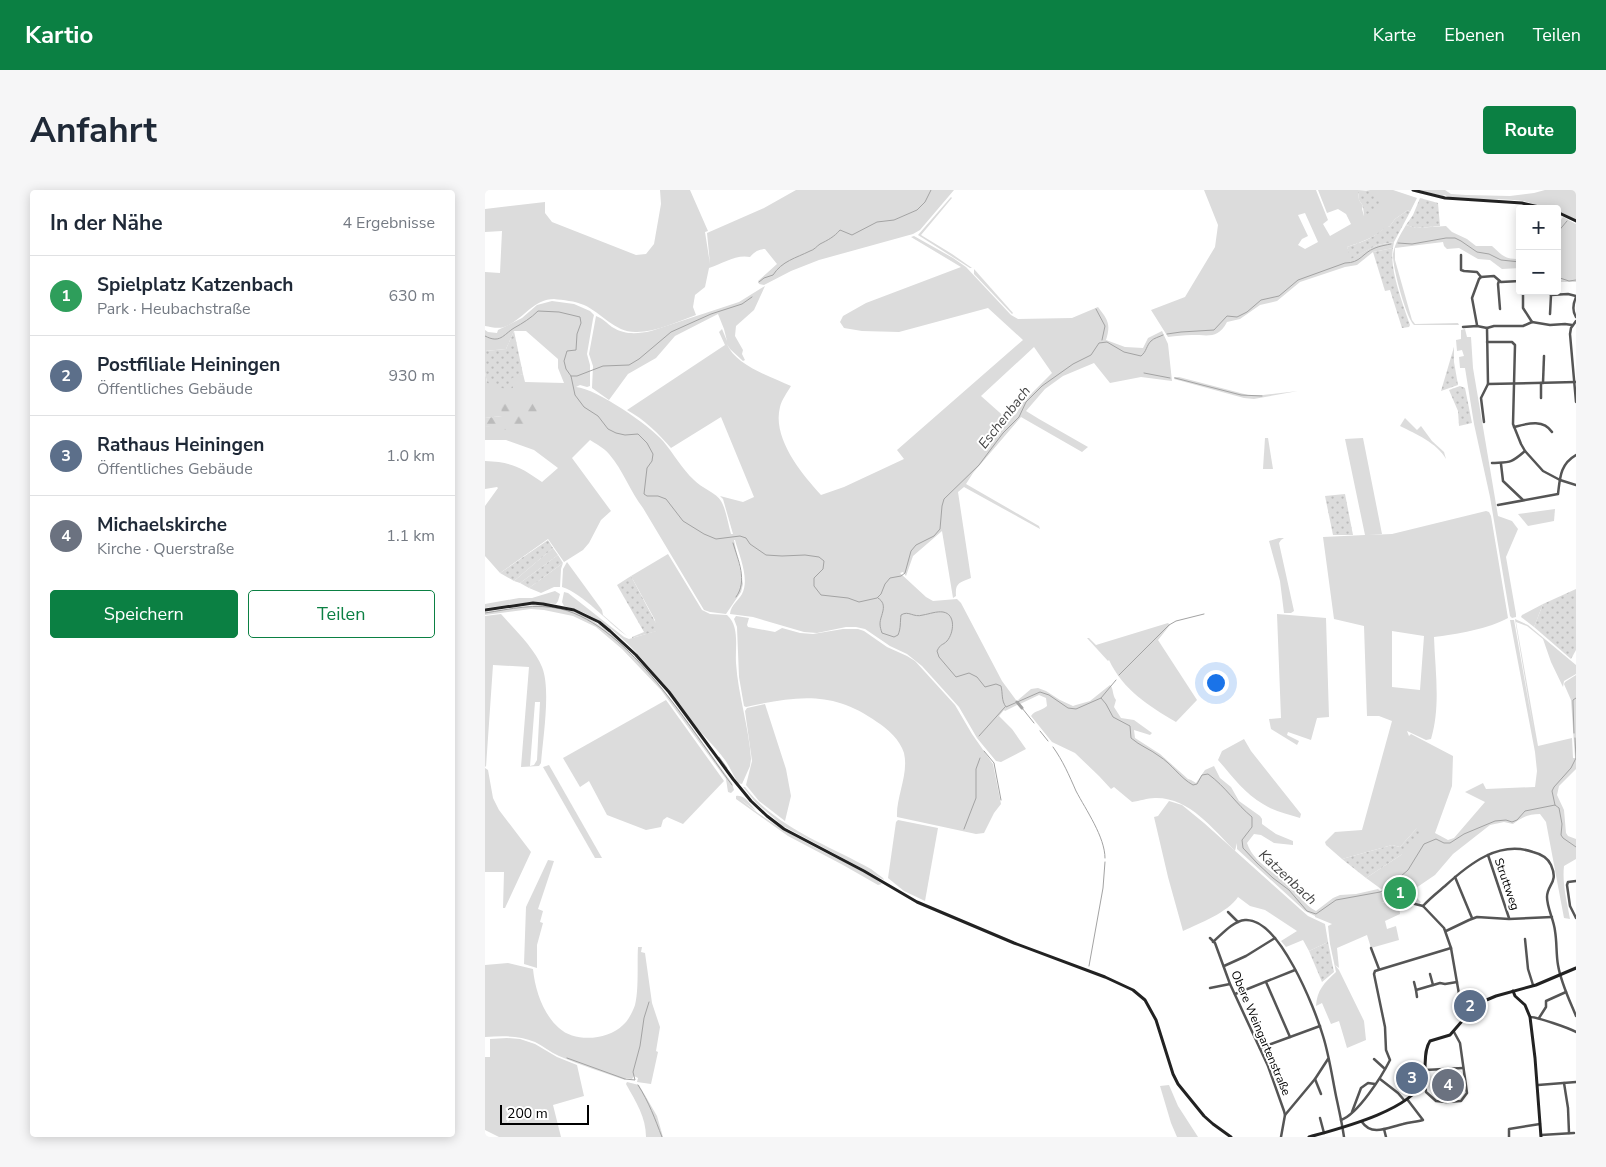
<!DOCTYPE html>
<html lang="de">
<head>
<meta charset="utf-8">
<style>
  body { margin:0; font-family:"Nunito Sans",sans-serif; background:#f6f6f7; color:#1f2937 }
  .controls { position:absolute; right:15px; top:15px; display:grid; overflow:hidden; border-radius:5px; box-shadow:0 2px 12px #0003 }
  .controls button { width:45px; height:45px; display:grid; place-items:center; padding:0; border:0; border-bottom:1px solid #e0e1e3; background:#fff; color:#1f2937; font:25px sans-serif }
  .scale { position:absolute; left:15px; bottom:12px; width:89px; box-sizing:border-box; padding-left:5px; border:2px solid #000; border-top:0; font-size:14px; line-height:18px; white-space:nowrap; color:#000; -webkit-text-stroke:4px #fff; paint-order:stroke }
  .you { position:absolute; left:730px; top:492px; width:18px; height:18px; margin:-12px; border:4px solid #fff; border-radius:50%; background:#1a73e8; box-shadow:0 0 0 8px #1a73e833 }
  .badge { display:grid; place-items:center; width:32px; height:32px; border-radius:50%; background:#0b8043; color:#fff; font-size:16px; font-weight:700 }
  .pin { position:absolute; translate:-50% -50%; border:2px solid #fff; box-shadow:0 1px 5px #0006 }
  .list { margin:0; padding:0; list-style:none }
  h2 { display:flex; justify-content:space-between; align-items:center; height:65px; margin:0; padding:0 20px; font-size:21px }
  h2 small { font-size:16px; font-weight:400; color:#747a83 }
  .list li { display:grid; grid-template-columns:32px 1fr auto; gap:15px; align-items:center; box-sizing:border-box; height:80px; padding:0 20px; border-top:1px solid #e0e1e3 }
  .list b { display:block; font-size:19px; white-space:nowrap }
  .list p { margin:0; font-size:16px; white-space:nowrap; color:#747a83 }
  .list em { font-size:16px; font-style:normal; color:#747a83 }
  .actions { display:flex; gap:10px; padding:15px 20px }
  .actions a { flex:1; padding:11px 0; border:1px solid #0b8043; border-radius:5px; text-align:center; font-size:18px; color:#0b8043 }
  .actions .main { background:#0b8043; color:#fff }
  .map { position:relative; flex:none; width:1091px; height:947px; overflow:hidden; border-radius:5px }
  header { display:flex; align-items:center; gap:30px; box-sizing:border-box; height:70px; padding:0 25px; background:#0b8043; color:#fff }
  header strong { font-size:24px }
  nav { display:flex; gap:28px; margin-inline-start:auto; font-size:18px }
  .intro { display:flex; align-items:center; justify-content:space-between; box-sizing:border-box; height:120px; padding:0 30px }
  h1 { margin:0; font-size:35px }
  .button { padding:12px 22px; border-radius:5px; background:#0b8043; color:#fff; font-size:18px; font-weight:700 }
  main { display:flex; gap:30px; padding:0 30px }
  aside { flex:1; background:#fff; border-radius:5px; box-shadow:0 2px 12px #0003 }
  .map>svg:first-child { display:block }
  .grass { fill:#dcdcdc; fill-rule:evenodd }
  .forest { fill:url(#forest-firs) }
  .park { fill:url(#park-crowns) }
  .garden { fill:url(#garden-dots) }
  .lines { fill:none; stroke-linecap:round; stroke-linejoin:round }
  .stream { stroke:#a3a3a3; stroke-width:1 }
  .canal { stroke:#a3a3a3; stroke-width:3 }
  .street { stroke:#555; stroke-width:2.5 }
  .secondary { stroke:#222; stroke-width:3 }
  .labels { text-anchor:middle; stroke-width:4; stroke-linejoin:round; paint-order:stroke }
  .street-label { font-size:12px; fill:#000; stroke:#fff }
  .water-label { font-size:14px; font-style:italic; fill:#444; stroke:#fff }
</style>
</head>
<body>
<header>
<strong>Kartio</strong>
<nav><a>Karte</a><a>Ebenen</a><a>Teilen</a></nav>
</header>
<div class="intro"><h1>Anfahrt</h1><a class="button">Route</a></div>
<main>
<aside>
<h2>In der Nähe<small>4 Ergebnisse</small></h2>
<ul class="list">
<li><span class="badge" style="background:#2e9e5b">1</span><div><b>Spielplatz Katzenbach</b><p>Park · Heubachstraße</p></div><em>630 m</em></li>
<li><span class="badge" style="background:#5c6f8a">2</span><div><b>Postfiliale Heiningen</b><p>Öffentliches Gebäude</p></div><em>930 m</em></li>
<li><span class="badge" style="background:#5c6f8a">3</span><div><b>Rathaus Heiningen</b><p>Öffentliches Gebäude</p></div><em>1.0 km</em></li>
<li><span class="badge" style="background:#6b7280">4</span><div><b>Michaelskirche</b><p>Kirche · Querstraße</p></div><em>1.1 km</em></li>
</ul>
<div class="actions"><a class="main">Speichern</a><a>Teilen</a></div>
</aside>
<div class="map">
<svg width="1091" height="947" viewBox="0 0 1091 947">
  <defs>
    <pattern id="forest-firs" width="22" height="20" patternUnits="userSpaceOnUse" patternTransform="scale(1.25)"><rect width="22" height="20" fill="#dcdcdc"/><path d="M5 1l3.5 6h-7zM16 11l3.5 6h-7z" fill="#bbb"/></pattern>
    <pattern id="park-crowns" width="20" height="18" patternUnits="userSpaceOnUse" patternTransform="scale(1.25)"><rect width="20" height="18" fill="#dcdcdc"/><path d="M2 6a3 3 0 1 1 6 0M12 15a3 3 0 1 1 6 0" fill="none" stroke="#bbb"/></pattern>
    <pattern id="garden-dots" width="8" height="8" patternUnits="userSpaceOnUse" patternTransform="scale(1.25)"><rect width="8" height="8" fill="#dcdcdc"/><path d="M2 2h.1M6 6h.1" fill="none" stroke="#bbb" stroke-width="1.8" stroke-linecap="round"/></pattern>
  </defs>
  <rect width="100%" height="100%" fill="#fff"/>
  <g class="grass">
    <path d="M175 0H205L223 41 220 42 225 74 222 43 279 18 311 0H469L435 40 428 44 334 70 306 81 279 95 274 94 273 91 292 74 280 59C274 59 269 62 265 67 251 64 237 74 224 78L220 97 210 105 208 117 211 125C194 131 171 142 152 142 130 143 117 123 99 115 90 111 78 110 69 109 48 109 37 131 19 137 13 139 6 137 0 136V82L15 83 17 41 0 42V19L60 12V23L67 32 151 65 161 64 169 54 176 14Z"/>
    <path d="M719 0H831L843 30 838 34 845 46 866 34 861 24 853 19 842 23 833 0H873L874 10 878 16 877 19 879 26 885 1 881 0H908L932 8 925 22 923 20 910 29 904 37 902 36C891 47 877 52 862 57L867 68 892 55 909 52 908 58 888 62 872 75 860 77 815 92 792 111 775 115 755 129 742 132C733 149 724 145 707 145 699 145 691 146 683 147L666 120 700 107 730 57 733 35ZM820 23 833 52 820 59 813 55 817 49 823 46 813 25Z"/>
    <path d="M934 0H960L966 4 981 5 1025 6 1049 3 1060 0H1091V30L1072 21V19C1061 19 1049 13 1038 11 1013 8 987 10 962 7L960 5 958 6Z"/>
    <path d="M466 7 467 8 436 45 467 64 487 78H485L433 45Z"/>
    <path d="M1078 27 1091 34V92H1072V35Z"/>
    <path d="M921 35 931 38 961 36 967 42 982 49 991 56H1007C1018 66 1019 69 1035 69V78L1017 79 1005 70 993 69 974 58 962 59 959 56 958 52 910 58V70L927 130 930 134 973 133 974 135H929C921 128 907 76 908 64 910 53 915 45 921 35Z"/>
    <path d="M429 46 468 68 481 77 526 125 533 129 587 128 613 117C623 130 626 134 621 150L640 157 658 158 663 148 677 141 683 154 687 191 656 187 625 193 609 173 578 186 560 199 541 221 554 229 603 257 597 262 536 227 488 283 481 294 554 336 555 339 479 297 473 302 486 388C474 393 470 393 471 406L468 408 457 341 428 366 421 386 418 382 415 383 441 407 448 411 472 409 476 413 517 491 534 514 520 521 519 520 514 526 527 539 541 559 516 572 511 571 492 548 474 517 437 476 422 464 405 456 380 439 371 437H361L332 443 319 442 268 427 245 424C246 415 253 411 257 404 265 389 254 365 250 350H249L258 394 256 402 241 424 225 422 219 420 158 318C145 301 138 280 124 264 119 258 111 254 105 250L87 268 126 321 116 330 104 353 98 360 79 372 63 349 15 383 0 366V316L13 298 12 297 0 299V271C26 272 36 277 57 292L73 278 49 260 21 250H0V236L13 237 17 226 0 228V182L2 193 38 184 40 192 79 193 73 178V169L41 141H29L21 159 0 161V140L3 142 12 143 13 140 37 128 52 115 67 111 89 114 105 121 109 125 108 129 102 164 105 175V196L102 197 95 195 91 197C112 199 164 235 178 251 189 264 197 279 209 290 216 298 232 303 236 311 241 319 243 334 246 344H248L238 309 235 306 258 312 269 307 236 227 186 258C173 243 160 230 142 220L240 155 234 142 237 139 242 151 239 139 233 124 190 146 171 168 143 184 124 210 107 198 108 176 104 164 111 126C117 128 122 133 127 137 140 145 152 144 166 141L254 112 280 96 269 120 251 136 250 146 258 160 257 164 260 170 258 171 245 159 242 154C250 175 286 187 306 196 302 203 297 209 295 217 287 248 316 283 336 305L359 297 419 269 412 260 538 150 503 118 414 142 377 141 359 138 355 132 358 126 381 113 476 77 426 47ZM549 157 567 183 538 212 531 224 523 230 496 206Z"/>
    <path d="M489 79 528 123 527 124 489 84Z"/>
    <path d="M980 139 982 147H986L988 178 1013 326 1027 331 1033 339 1021 367 1031 424V427L1027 428 1025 426 1005 307 989 234 980 178H975L974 167 979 166 977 160 972 161 971 150 976 149V140Z"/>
    <path d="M689 187H694L763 205H778L813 201 769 209 759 208 689 189Z"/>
    <path d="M920 228 932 240 936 236 947 251 959 262 961 269C952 253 931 244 915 236Z"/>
    <path d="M780 248H783L788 279H778Z"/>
    <path d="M878 248 897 344 883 345 907 344 1001 321 1004 322 1006 326 1023 428C1006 438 969 445 949 447 950 480 956 516 946 549L941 550 922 541 924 546 926 544 968 566 967 596 950 643 963 650 969 648 1000 612 980 602 998 593 1001 599 1050 597 1052 581 1050 562 1025 430H1029L1049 543 1030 429 1043 435 1091 475V484L1079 491 1078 497 1066 472 1058 449 1042 436 1031 432 1053 556 1087 548 1088 568H1090L1086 510 1079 494 1080 492 1091 485V579L1074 596 1072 605 1079 620 1081 643 1083 646 1091 649V669L1079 676C1077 694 1082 712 1085 729L1079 728 1061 632 1055 624C1043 624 1037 627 1028 634L1019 632 1005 635 968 664 950 685 925 702 914 691 903 704 881 688 916 665 932 638 915 657 907 655 857 669 841 655 840 652 850 642 877 640 907 531 894 526H882L879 436 849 429 838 347 880 345 860 249ZM907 441 939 446 935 500 907 497Z"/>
    <path d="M1070 319 1069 331 1043 336 1033 324Z"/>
    <path d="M794 348H799L796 350 794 353 809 421 806 423H799L795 391 784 351Z"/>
    <path d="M68 358 73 365 35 393 29 391Z"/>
    <path d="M183 364 217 420 225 424 242 425C255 436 250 458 251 473 253 505 264 537 266 569L265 576 257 594 253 593C248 585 245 577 240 570 229 555 216 543 204 529 171 486 135 429 79 416L77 412 79 402 83 403 139 447 144 449 171 441 170 430 146 386Z"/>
    <path d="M82 372 117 420 118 425 142 446C122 432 99 404 77 397L78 379Z"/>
    <path d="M78 373 76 379 75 397H69L56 403 44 398Z"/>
    <path d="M70 401 75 404 73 411 71 414 47 412 0 418V414L34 408H47Z"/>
    <path d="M1058 414 1049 437 1036 427 1037 425Z"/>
    <path d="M51 415C67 416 85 419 99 426 120 436 136 453 152 469 188 507 216 551 247 593L249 600 246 603 243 602 241 589 176 500 137 459 111 437 88 426 59 420 46 419 0 425V422Z"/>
    <path d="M16 424C29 439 50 459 57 477 66 499 58 547 56 573L54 576 36 577 44 477 8 475 1 577 0 576V426ZM50 512H55L52 570 49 575 45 576Z"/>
    <path d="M792 424 841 428 844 527 832 528 826 550 803 542 802 545 814 551 812 555 786 539 784 529 796 528Z"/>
    <path d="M251 426 264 428 262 435 263 437 290 442 297 438 315 443 328 444 358 439H373L379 441 402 457 422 466 430 471 470 515 487 544 508 574 516 614 509 623 499 643 491 644 412 627C411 607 424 584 419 563 415 550 403 539 392 532 348 500 311 506 261 517L259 516 254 487 252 437 249 429Z"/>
    <path d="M683 433 685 435 673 450 712 510 691 532C664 516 638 500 624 470L623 471 602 448H604L611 455Z"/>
    <path d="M625 495C629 499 627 505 631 510L629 517 636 528 649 530 667 543 665 545 649 540 650 548 675 564 703 589 706 590 711 593 720 580 729 576 735 588 746 597 754 611 775 626 777 629V634L791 644 808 651V655L789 653 776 645 769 644 762 653C768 672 789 682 803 694 813 703 819 715 831 721L848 708 855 705 871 704 893 699 903 709 897 713 906 710 914 712 915 724 900 731 902 739 911 736 914 750 886 758 882 745 852 758 854 778 850 775 854 780 879 831 881 850 862 858 854 831 846 834 837 813 831 816C832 800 839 793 851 782L845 754 843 736 847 734 830 727V726L820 721 752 659V653L750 661C728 639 704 607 670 608 662 608 655 611 647 612L629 597 626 599 614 586 590 563 567 552 546 526C550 520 557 521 562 516L561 508 554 505 535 514 533 510 546 499 553 498 561 501 575 510 588 516 591 515 605 511Z"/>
    <path d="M181 510 239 591 198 634 182 627 178 630 176 637 161 640 122 625 104 591 95 597 78 568Z"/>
    <path d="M280 514 301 579 306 606 300 631 274 611 261 595 267 571 260 521 262 518Z"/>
    <path d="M759 549 766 561 816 624 815 628C803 624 788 621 778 614 760 604 747 586 733 570L737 561Z"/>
    <path d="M64 575 117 668H110L58 577Z"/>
    <path d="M0 578 3 580 8 608 14 620 46 662 20 718H18L19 682H0Z"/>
    <path d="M258 597H260C290 637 343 655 386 679L398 688 399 690 298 636 271 613Z"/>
    <path d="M251 606C259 604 266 615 271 621L255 609C282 632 312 648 343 664 361 673 382 682 397 694L393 695 358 675 303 646 251 609Z"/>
    <path d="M684 611 697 615 719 633 815 719 823 726 840 734 843 752 824 761 818 750 801 757 796 751 812 741 780 720 765 716 753 707C742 723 715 733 698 741L683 687 669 627 673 626Z"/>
    <path d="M413 630 453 638 440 711 419 701 403 688 411 632Z"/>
    <path d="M63 670 69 671 53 719 58 721 55 732 58 733 52 755V778L39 774 41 717Z"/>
    <path d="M153 757H157L156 762 160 763 167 813 175 837 171 861 173 862 166 894 152 892 153 888 149 886 147 889 141 888 140 890C118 882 95 875 74 866 65 862 58 856 50 852 34 845 17 846 0 847V775L23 773 48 779C50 800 58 824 74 838 90 853 123 850 138 835 143 831 148 821 150 815 154 800 152 773 153 757Z"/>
    <path d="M22 848 35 849 50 854 72 867 92 875 99 906 68 915 76 947H14L0 940V867H5V849Z"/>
    <path d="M142 892 154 895 172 926 178 947H161C161 927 151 912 141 894Z"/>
    <path d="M684 895 693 916 713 947H692L686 933 675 896Z"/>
  </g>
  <path class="forest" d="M20 210 53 213 52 224 40 243 0 236V228L17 226 16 217Z"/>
  <path class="park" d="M914 691 936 712 934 715 907 707 903 704Z"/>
  <g class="garden">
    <path d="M873 0 885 1 899 14 879 26 878 16 874 10Z"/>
    <path d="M935 8 953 13 955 36 931 38 921 35 928 25Z"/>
    <path d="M923 20 925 22 909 52 892 55 866 69 862 57C878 52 891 47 902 35L904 37 910 29Z"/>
    <path d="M908 58C904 79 918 114 925 135L924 137 917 138 905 100 900 101 888 62Z"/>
    <path d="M29 141 38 184 27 188 28 198 20 199 2 193 0 182V161L21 159Z"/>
    <path d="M969 157V172L973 195 956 201Z"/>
    <path d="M975 196 980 198 987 233 974 236 973 221 964 200Z"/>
    <path d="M860 304 868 345H848L840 306Z"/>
    <path d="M63 350 68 358 29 391 15 383Z"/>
    <path d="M73 365 78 373 44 398 35 393Z"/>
    <path d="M146 386 173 437 172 441 147 448V447L159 442 132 395Z"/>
    <path d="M1091 399V460L1086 469 1049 437 1058 414Z"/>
    <path d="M932 638 936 642 916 665 881 688 857 669 907 655 915 657Z"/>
    <path d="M843 752 849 782 837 792 824 761Z"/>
  </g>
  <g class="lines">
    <g class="stream">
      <path d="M1072 43 1082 31"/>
      <path d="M913 53 927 54 961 48H970L976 51 992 62 1004 64 1016 70 1035 72"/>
      <path d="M1072 87 1084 91 1091 90"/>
      <path d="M274 92 279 88 288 85C297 71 311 68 325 61 329 60 332 56 335 54 343 50 349 47 355 40L367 45 392 32 409 30 432 20 440 12 446 0"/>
      <path d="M611 119 620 136 617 150"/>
      <path d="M682 144 696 142 729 140 742 126 752 127 762 122 776 110 794 106 813 90 860 73C876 73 877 63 890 58 895 56 901 55 906 54"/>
      <path d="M0 146C15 154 18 145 29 138 38 133 46 128 53 121L74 122 95 127 96 133 92 144 91 160 82 161 79 171 81 179 86 186 90 205 99 217 113 226 123 239 131 243 140 245 153 244 162 253 168 264 167 271 162 278 159 304 162 306H173L181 309 198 331 219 344 231 349 255 346 261 348 265 354 281 365 297 366 320 365 334 367 339 371 338 379 329 388V396L336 405 363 408 374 412 392 408 396 404 400 394 405 388 416 386 420 383 426 361 431 355 449 346 455 339 457 316 459 309 494 275 518 243 534 227 541 212 557 196 588 174 606 165 614 153 622 152 639 162 656 166C662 161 661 156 666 151 669 148 674 147 678 145"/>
      <path d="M659 183 685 188"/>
      <path d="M86 186H92L118 176 144 175 154 169 186 142 226 124 257 114 267 107"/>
      <path d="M690 188 756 205 777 206"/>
      <path d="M248 353C253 370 263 391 251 407"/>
      <path d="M393 408C404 415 395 425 395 434 395 437 396 440 397 443L409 447 413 445C416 438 415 432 416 425 424 420 428 428 438 425 444 424 452 421 458 422 471 424 469 443 462 451 457 456 456 453 452 461L454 467 471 487 484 483 492 487 500 497 511 494 516 496C518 504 516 510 521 517L555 502 564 505 583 518 591 519 616 508 621 514 628 527 645 536 646 548C655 556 665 559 674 566 687 574 695 588 708 595L712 594 717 585 723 584C741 597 751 614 767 627V637L757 650 758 658 772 673 788 688 804 700 822 721 831 724 851 710 895 702 901 699 923 680 939 654 951 649 959 653H965L979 644 1010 631 1021 630 1027 632 1032 630 1040 621 1070 615 1074 618 1077 634 1076 645 1078 648 1091 657"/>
      <path d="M0 423C25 419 51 413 76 419 145 436 206 540 247 595"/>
      <path d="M634 485 684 435 691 431 719 424"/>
      <path d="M616 508 631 490"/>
      <path d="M537 518 549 533"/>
      <path d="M555 541 563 551"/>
      <path d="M1089 543 1088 514V510L1091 508"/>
      <path d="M494 546 520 517"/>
      <path d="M568 557C578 571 584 585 591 601 601 620 620 647 620 668"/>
      <path d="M499 561 509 573 516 610"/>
      <path d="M234 567 242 578"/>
      <path d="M1070 615 1067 601 1069 597 1086 578 1091 568 1090 548"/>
      <path d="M479 639 491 608V579L495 568"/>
      <path d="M604 776 618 698 620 672"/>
      <path d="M82 868 140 889 150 890 148 882 155 856 159 828 164 812"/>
      <path d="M153 895C164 912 170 929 177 947"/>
    </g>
    <path class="canal" d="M532 512 537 518"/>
    <g class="street">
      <path d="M976 65V80L979 81 992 82 996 87"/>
      <path d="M1014 91 1013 94 1015 119"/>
      <path d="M1038 101V118L1047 132"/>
      <path d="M1063 101 1066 105 1083 104 1091 106"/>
      <path d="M1091 107C1088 114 1087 121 1091 127"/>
      <path d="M1065 124 1066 105"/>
      <path d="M1091 131 1086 138 1085 144 1091 212"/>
      <path d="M992 135 987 108 994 89 996 87 1009 86 1016 92 1035 91"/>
      <path d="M978 137 992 136 1002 138 1009 136H1038L1047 132 1065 135 1080 134 1087 135"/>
      <path d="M1002 152H1027L1030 155 1028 234 1036 254 1040 261 1058 281 1075 290 1091 295"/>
      <path d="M1056 193V208"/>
      <path d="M1058 193 1059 166"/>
      <path d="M1003 194 1091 192"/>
      <path d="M999 232 996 208 1003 194 1002 138"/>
      <path d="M1029 237C1041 234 1058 228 1067 242"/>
      <path d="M1007 273C1025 272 1025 274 1040 261"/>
      <path d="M1016 274 1018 291 1038 310"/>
      <path d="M1013 315 1073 304C1075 288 1075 274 1091 265"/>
      <path d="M1003 665 1024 728"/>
      <path d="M970 687 987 728"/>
      <path d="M1091 691 1083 692 1082 695 1085 716 1091 728"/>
      <path d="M906 708 938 716 959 738 966 758 974 804 984 823"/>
      <path d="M938 716C944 709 953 702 960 696 984 674 1014 650 1048 662 1056 664 1063 668 1066 675 1074 693 1062 694 1062 707 1062 718 1069 730 1070 741 1072 752 1071 764 1073 775 1076 793 1084 809 1091 826"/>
      <path d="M743 722 753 732"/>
      <path d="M961 741 984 730 992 727 1024 729 1067 727"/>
      <path d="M725 748 730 753 745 794 783 876 799 921 800 925 796 947"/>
      <path d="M1040 749 1043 779 1048 795"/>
      <path d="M728 752C737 744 748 731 760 730 794 727 830 819 838 846 844 865 847 886 851 906 854 920 857 933 859 947"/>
      <path d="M886 758 894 779"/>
      <path d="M739 776 761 766 790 748"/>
      <path d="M945 784 948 795"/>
      <path d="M781 792 805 847"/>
      <path d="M929 792 931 800"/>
      <path d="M725 798 745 794"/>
      <path d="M750 804 810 780"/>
      <path d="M932 807 931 800 955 793 960 794 972 792"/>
      <path d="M1045 827C1052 827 1084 838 1091 842"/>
      <path d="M1054 828 1061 817V811L1081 802"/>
      <path d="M775 858 835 836"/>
      <path d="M889 869 900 879"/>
      <path d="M940 880 978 878"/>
      <path d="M830 889 836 904"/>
      <path d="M895 889 913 903 919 910"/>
      <path d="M938 890 940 892 941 902 951 911 961 912 976 911 982 903 975 853 969 842"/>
      <path d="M1079 893 1083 918 1084 943"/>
      <path d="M1053 895 1091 892"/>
      <path d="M867 922 876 898 883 893 890 894"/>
      <path d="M800 925 830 889 843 869"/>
      <path d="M835 928 839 943"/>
      <path d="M856 930C873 924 897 886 905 870L901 860 900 837 889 784 890 781 966 758"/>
      <path d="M877 932C887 947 904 937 918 934 925 932 932 932 938 930L922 909"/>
      <path d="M899 939 901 947"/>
      <path d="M1056 945 1089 943"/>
      <path d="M1024 947V939L1055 934"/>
    </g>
    <g class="secondary">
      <path d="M928 0 960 8 1037 13 1063 19"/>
      <path d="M1072 22 1091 31"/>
      <path d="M0 420 48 413 58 414 89 420 114 432 125 441 151 465 184 502 248 589 266 611 282 626 299 639 379 681 432 712 529 753 620 787 648 800 660 810 671 830 688 884 693 894 719 926 728 934 746 947"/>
      <path d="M1028 801 1030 806 1040 815 1045 827 1050 868 1056 947"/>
      <path d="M824 947C852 939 925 921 937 892 943 879 937 863 945 851L965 845 984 823 999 811 1011 806 1051 795 1091 778"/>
    </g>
  </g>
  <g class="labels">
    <g class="street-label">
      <text transform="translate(1022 694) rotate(71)" y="4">Struttweg</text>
      <text transform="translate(776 843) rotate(67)" y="4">Obere Weingartenstraße</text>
    </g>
    <g class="water-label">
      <text transform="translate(519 227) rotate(-52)" y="5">Eschenbach</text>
      <text transform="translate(803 687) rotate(43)" y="5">Katzenbach</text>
    </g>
  </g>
</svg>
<div class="controls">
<button>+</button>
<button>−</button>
</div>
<div class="scale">200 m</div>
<div class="you"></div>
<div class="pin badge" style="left:915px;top:703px;background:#2e9e5b">1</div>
<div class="pin badge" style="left:985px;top:816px;background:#5c6f8a">2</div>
<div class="pin badge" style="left:927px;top:888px;background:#5c6f8a">3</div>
<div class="pin badge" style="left:963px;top:895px;background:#6b7280">4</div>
</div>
</main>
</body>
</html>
